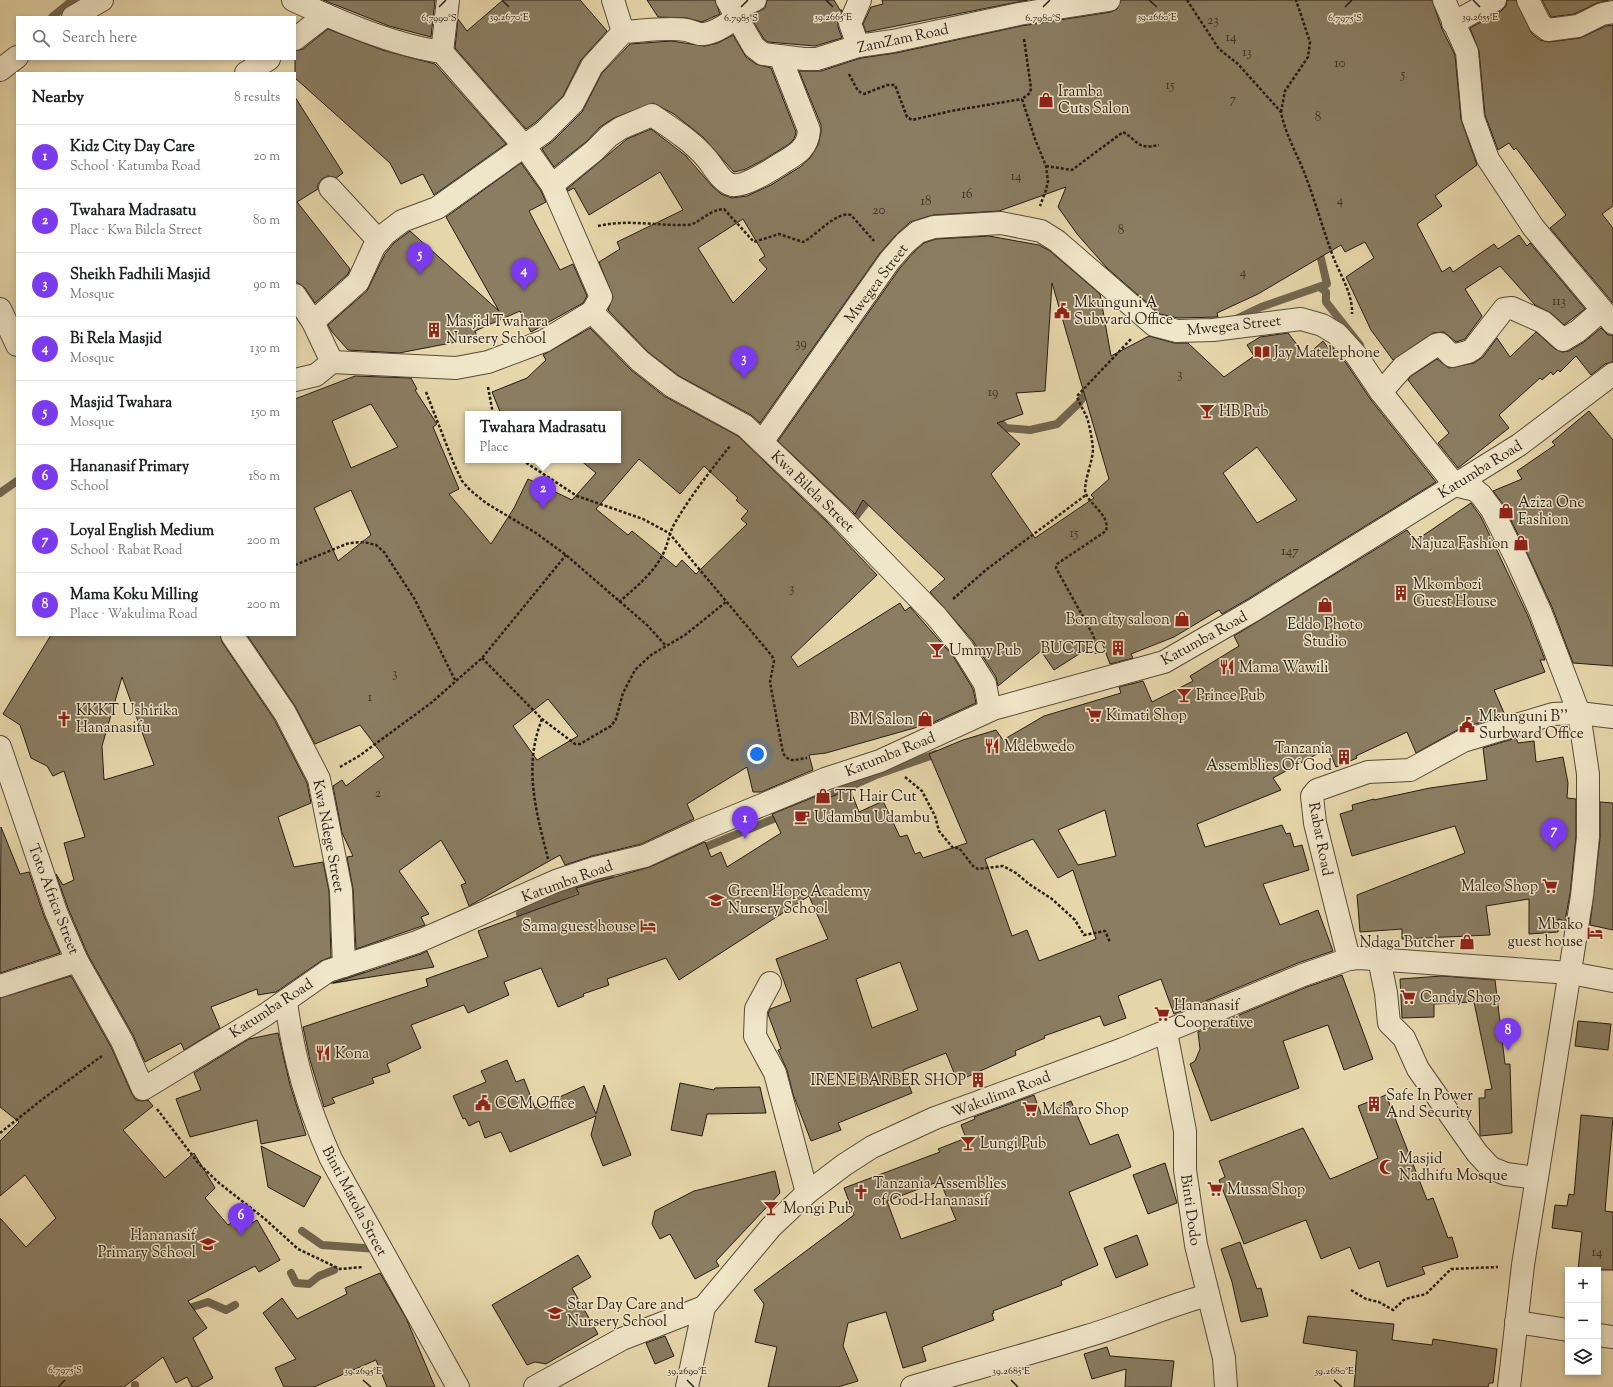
<!DOCTYPE html>
<html lang="en">
<head>
<meta charset="utf-8">
<style>
  body { margin:0; font-family:"Sorts Mill Goudy",serif; background:#f2f2f2; color:#202124 }
  .controls { position:absolute; right:12px; bottom:12px; display:grid; overflow:hidden; border-radius:0px; box-shadow:0 2px 6px #0003 }
  .controls button { width:36px; height:36px; display:grid; place-items:center; padding:0; border:0; border-bottom:1px solid #e0e0e0; background:#fff; color:#202124; font:20px sans-serif }
  .you { position:absolute; left:757px; top:754px; width:14px; height:14px; margin:-10px; border:3px solid #fff; border-radius:50%; background:#1a73e8; box-shadow:0 0 0 6px #1a73e833 }
  .badge { display:grid; place-items:center; width:26px; height:26px; border-radius:50%; background:#7c3aed; color:#fff; font-size:13px; font-weight:700 }
  .pin { position:absolute; translate:-50% -33px; filter:drop-shadow(0 1px 2px #0008) }
  .pin::after { content:''; position:absolute; top:21px; width:14px; height:12px; background:inherit; clip-path:polygon(0 0,100% 0,50% 100%) }
  .popup { position:absolute; left:465px; top:411px; width:156px; height:52px; box-sizing:border-box; display:grid; place-content:center; border-radius:0px; background:#fff; filter:drop-shadow(0 1px 3px #0005); font-size:13px; white-space:nowrap; color:#757577 }
  .popup b { font-size:15px; color:#202124 }
  .popup::after { content:''; position:absolute; left:50%; top:100%; margin-left:-8px; border:8px solid transparent; border-top-color:#fff }
  .list { margin:0; padding:0; list-style:none }
  h2 { display:flex; justify-content:space-between; align-items:center; height:52px; margin:0; padding:0 16px; font-size:17px }
  h2 small { font-size:13px; font-weight:400; color:#757577 }
  .list li { display:grid; grid-template-columns:26px 1fr auto; gap:12px; align-items:center; box-sizing:border-box; height:64px; padding:0 16px; border-top:1px solid #e0e0e0 }
  .list b { display:block; font-size:15px; white-space:nowrap }
  .list p { margin:0; font-size:13px; white-space:nowrap; color:#757577 }
  .list em { font-size:13px; font-style:normal; color:#757577 }
  .icon { flex:none; width:22px; height:22px; fill:none; stroke:currentColor; stroke-width:2; stroke-linecap:round; stroke-linejoin:round }
  .map { position:relative; flex:none; width:1613px; height:1387px; overflow:hidden }
  .search { position:absolute; background:#fff; box-shadow:0 2px 6px #0003; left:16px; top:16px; width:280px; height:44px; display:flex; align-items:center; gap:10px; box-sizing:border-box; padding:0 14px; border-radius:0px; color:#757577; font-size:15px }
  .panel { position:absolute; background:#fff; box-shadow:0 2px 6px #0003; left:16px; top:72px; width:280px; height:564px; border-radius:0px }
  .map>svg:first-child { display:block }
  .lines { fill:none; stroke-linecap:round; stroke-linejoin:round }
  .stream { stroke:#72664f; stroke-width:8 }
  .building { fill:#8a7d62; stroke:#261c13; fill-rule:evenodd }
  .minor-casing { stroke:#564b39; stroke-width:24 }
  .path { stroke:#261c13; stroke-width:2.5; stroke-dasharray:3 2; stroke-linecap:butt }
  .minor { stroke:#efe5c8; stroke-width:22 }
  .ticks { fill:none; stroke:#261c13; stroke-width:1.5 }
  .labels { text-anchor:middle; stroke-width:3; stroke-linejoin:round; paint-order:stroke }
  .number-label { font-size:13px; fill:#3f3427 }
  .street-label { font-size:15px; fill:#261c13; stroke:#efe5c8 }
  .poi-label { font-size:15px; fill:#261c13; stroke:#efe5c8; text-anchor:start }
  .ticks-label { font-size:10px; text-anchor:middle; fill:#261c13; stroke:#efe5c8; stroke-width:3; stroke-linejoin:round; paint-order:stroke }
</style>
</head>
<body>
<div class="map">
<svg width="1613" height="1387" viewBox="0 0 1613 1387">
  <rect width="100%" height="100%" fill="#e6d7ab"/>
  <filter id="stains"><feTurbulence type="fractalNoise" baseFrequency=".005" numOctaves="4"/><feColorMatrix values="0 0 0 0 .2 0 0 0 0 .09 0 0 0 0 .02 0 0 0 .5 -.17"/></filter>
  <radialGradient id="worn" r=".72"><stop offset=".6" stop-color="#630" stop-opacity="0"/><stop offset="1" stop-color="#630" stop-opacity=".3"/></radialGradient>
  <g class="lines">
    <g class="stream">
      <path d="M52 17 73 0"/>
      <path d="M1320 287 1326 292V302L1360 345"/>
      <path d="M1234 320 1261 307 1327 284 1318 246"/>
      <path d="M992 414 1006 428 1030 430 1057 424 1079 403 1088 390 1092 388"/>
      <path d="M0 493 17 481"/>
      <path d="M853 520 873 494"/>
      <path d="M811 804 876 775 936 754"/>
      <path d="M698 850 783 815"/>
      <path d="M650 864 677 857"/>
      <path d="M520 914 610 875"/>
      <path d="M331 980 349 977 361 971"/>
      <path d="M302 1231 322 1245 377 1249"/>
      <path d="M291 1273 296 1283 309 1284 319 1276 334 1270"/>
      <path d="M183 1310 208 1302 226 1310 235 1305"/>
      <path d="M135 1387V1385"/>
    </g>
  </g>
  <g class="building">
    <path d="M323 0H435L431 37 389 26Z"/>
    <path d="M503 0H580L607 31 581 60 563 96 536 122 526 129 455 48 458 19 467 31Z"/>
    <path d="M647 0H715L720 14 702 22 687 18 658 17Z"/>
    <path d="M767 0H834L840 10H842L838 19V27L842 38 815 46 768 42 764 39 750 16 765 8Z"/>
    <path d="M882 0H1028L866 32 863 24 871 7 883 4Z"/>
    <path d="M1121 0H1432L1442 29 1455 55 1461 119 1477 165 1435 196 1442 206 1417 224 1442 272 1450 267 1453 272 1494 244 1498 249 1519 235 1527 246 1530 243 1585 309 1564 325 1551 313 1535 305 1500 266 1465 289 1482 316 1465 339 1456 342 1444 332 1433 333 1393 360 1371 330 1346 277 1374 258 1365 242 1345 252 1341 245 1258 294 1217 313 1218 317 1178 318 1160 314 1107 268 1077 234 1058 207 1066 187 999 211 933 215 910 222 896 235 880 253 760 423 751 415 679 376 648 352 608 310 613 297 599 262 620 249 617 242 683 210 660 172 589 215 574 188 568 191 567 189 627 139 651 129 686 156 712 186 721 194 732 198 747 196 771 185 800 167 810 158 818 145 821 132V125L799 71H821L861 58 896 53 1021 26 1111 12 1117 9ZM743 219 765 256 759 260 767 269 733 303 698 248Z"/>
    <path d="M1507 0H1516L1532 34 1540 40 1549 42 1580 38 1606 26 1613 25V206L1602 214 1613 228V303L1550 228 1566 215 1516 148 1514 150 1509 143 1498 150 1485 115 1479 51 1470 28 1501 11 1506 6Z"/>
    <path d="M1542 0H1609L1597 3 1574 14 1551 17Z"/>
    <path d="M328 29 382 50 435 64 506 144 434 195 423 174 401 184 390 163 295 78V51L303 49Z"/>
    <path d="M733 35 746 57 756 64 771 68 796 132 794 139 789 144 765 159 746 169 734 172 703 137 674 114 653 103 614 118 600 127 586 142 554 167 542 149 553 141 582 112 602 73 630 44 671 41 705 46 718 43Z"/>
    <path d="M295 97 343 173 336 178 328 176 322 179 318 184V189L297 202 350 269 348 274 315 303 305 288 295 281Z"/>
    <path d="M521 163 541 191 546 202 529 211 560 270 573 264 587 296 583 303 531 332 520 311 475 331 477 338 399 353 348 350 332 332 328 325 367 291 385 254 394 243 410 231 499 311 446 217Z"/>
    <path d="M989 236 1039 245 1050 251 1100 294 1111 356 1149 336 1174 343H1188L1224 377 1254 356 1247 345 1260 337 1288 333 1306 356 1323 341 1330 350 1332 347 1346 363 1371 400 1436 482 1248 599 1222 614 1219 610 1174 637 1131 654 1133 658 1110 664 1101 640 1054 670 1041 651 998 686 996 677 973 641 930 592 945 579 863 500 855 514 778 441 900 268 914 252 924 243 936 239ZM1052 283 1109 479 1091 495 1094 498 1035 538 991 474 1020 444 997 423 1023 414 1016 393 1045 391ZM1257 447 1297 500 1257 523 1223 473Z"/>
    <path d="M590 328 631 370 664 396 738 436 828 523 877 575 791 657 798 667 900 603 905 611 910 607 953 656 973 689 976 703 932 723 826 753 809 755 813 770 761 792H753L747 767 687 804 694 819 641 844 592 856 565 865 560 855 469 906 461 885 466 883 441 840 399 871 429 914 421 917 425 925 356 949 353 889 347 857 353 856 342 833 333 786 342 780 346 786 384 757 360 725 315 744 295 706 247 635H295V399L355 376 411 378 417 389 415 390 437 424 433 427 459 489 449 494 491 544 514 508 528 479 572 500 596 473 580 460H618V414H501L492 392 527 378 546 360 543 355ZM371 404 398 447 351 468 332 421ZM639 459 680 494 704 466 738 498 736 500 748 511 741 519 747 524 696 574 682 560 676 567 632 531 628 535 596 509ZM351 490 371 535 338 561 314 508ZM548 699 578 736 537 760 513 726Z"/>
    <path d="M1601 328 1608 335H1613V362L1605 364 1591 375 1576 356 1560 372 1558 370 1553 375 1551 372 1542 380 1540 378 1499 415 1509 428 1458 468 1438 443 1449 433 1408 380 1411 376 1437 359 1449 368 1474 363 1483 357 1497 338 1510 357 1536 332 1555 349 1562 352 1569 351 1584 342Z"/>
    <path d="M1589 411 1613 440V666L1573 663 1552 607 1528 555 1503 504 1493 491 1522 479 1517 471 1555 445 1552 442Z"/>
    <path d="M1471 503 1481 517 1528 616 1545 660H1540L1545 672 1494 690 1505 715 1459 729 1416 753 1407 732 1356 756 1357 758 1336 767 1328 748 1273 778 1281 790 1197 824 1205 847 1282 825 1286 834 1290 833 1294 847 1302 845 1309 870 1263 884 1280 925 1318 910 1333 951 1298 963 1174 1014 1161 979 1118 996 1126 1018 1104 1026 1100 1016 1044 1036 1045 1038 1015 1051 1016 1055 960 1080 957 1074 955 1075 946 1053 903 1070 912 1093 838 1123 841 1130 811 1141 793 1094 787 1070 778 1050 781 1049 768 1014 770 1009 791 1001 776 959 828 939 809 896 679 980 666 958 607 979 609 985 583 994 584 996 558 1007 541 968 504 982 509 995 468 1013 464 1005 411 1025 421 1048 387 1064 390 1072 372 1078 374 1083 332 1098 335 1103 324 1107 310 1060 303 1027 428 986 426 979 488 957 478 931 579 894 576 888 650 867 705 842 711 857 721 852 727 867 781 833 772 814 819 795 821 801 850 789 859 812 883 801 900 837 907 835 915 854 920 852 923 858 967 843 929 754 963 740 996 730 1003 740 1044 716 1121 693 1119 687 1143 681 1152 702 1193 681 1190 676 1239 646 1234 636 1407 530 1415 541ZM1105 810 1116 856 1078 865 1058 830ZM1033 839 1058 878 1073 870 1096 939 1039 961 1027 930 1012 936 985 859ZM900 962 918 1010 872 1028 856 979Z"/>
    <path d="M51 635H220L222 642 274 719 307 783 311 803 278 817 294 867 323 862 329 891 331 957 321 961 276 992 258 995 257 989 211 1007 220 1028 184 1050 181 1043 145 1062 133 1035 88 955 68 908 56 874 63 885 74 880 64 843 85 837 64 771 53 776 47 766 31 758 20 725 3 714ZM122 677 154 765 104 780 102 746Z"/>
    <path d="M1516 738 1518 743 1534 741 1536 762 1563 757 1568 783 1567 798 1576 799V836L1570 894 1565 921 1558 919V932L1529 934V899L1486 906 1490 935 1402 939V929L1360 932 1357 895 1465 853 1455 826 1352 856 1340 814 1353 810 1352 805 1374 799V800L1430 788 1487 780 1483 748Z"/>
    <path d="M1600 802 1613 803V930L1590 925 1600 838Z"/>
    <path d="M1 827 20 874 29 872 44 916 60 953 0 973Z"/>
    <path d="M427 951 434 967 333 983 421 954Z"/>
    <path d="M1342 975 1373 1059 1344 1070 1328 1025 1283 1041 1299 1088 1211 1121 1190 1064 1195 1061 1200 1049 1198 1032 1307 987Z"/>
    <path d="M71 976 111 1047 132 1094 136 1100 142 1101 148 1100 153 1106 123 1130 165 1178 194 1153 215 1188 205 1198 228 1225 235 1221 240 1230 257 1220 280 1260 259 1272 255 1266 188 1301 207 1328 193 1338 213 1378 197 1387H192L187 1377 176 1383 163 1357 124 1387H0V1218L26 1247 56 1218 25 1175 0 1196V1141L19 1122 0 1107V998Z"/>
    <path d="M1442 976 1495 980 1505 1064H1510L1512 1133 1480 1136 1479 1098H1485V1090L1492 1089 1474 1002 1434 1004V1017L1402 1018 1400 979Z"/>
    <path d="M1578 1021 1611 1024 1608 1050 1575 1046Z"/>
    <path d="M278 1033 290 1085 306 1135 261 1144 257 1120 190 1137 176 1099 201 1090 194 1073 249 1039Z"/>
    <path d="M507 1060 516 1082 524 1079 535 1108 584 1086 596 1114 604 1085 631 1155 603 1166 591 1135 596 1116 510 1152 501 1132 485 1138 479 1121 469 1126 465 1118 463 1119 453 1096 486 1082 481 1071Z"/>
    <path d="M680 1083 714 1090 715 1088 760 1087 766 1113 707 1114 702 1136 671 1130Z"/>
    <path d="M1034 1095 1041 1114 1071 1101 1090 1145 1118 1134 1131 1167 1069 1192 1098 1265 1061 1281 1062 1285 993 1311 994 1313 992 1314 994 1320 922 1347 926 1361 903 1368 886 1312 848 1323 843 1346 858 1381 838 1387H768L777 1347 755 1342 764 1304 754 1290 854 1215 844 1188 940 1152 938 1149 966 1138 961 1125 975 1119 974 1117ZM940 1181 956 1220 901 1239 887 1201Z"/>
    <path d="M1386 1095 1427 1200 1433 1198 1448 1238 1452 1237 1458 1257 1422 1267 1425 1274 1387 1287 1379 1261 1359 1269 1350 1247 1321 1259 1306 1220 1244 1244 1219 1180 1225 1177 1219 1161 1303 1128 1330 1179 1338 1176 1378 1158 1358 1106Z"/>
    <path d="M1581 1115 1613 1118 1605 1211 1613 1212V1270H1578L1582 1232 1552 1228 1555 1205 1567 1206 1569 1194 1574 1195Z"/>
    <path d="M261 1146 321 1177 304 1207 268 1187Z"/>
    <path d="M1165 1163 1177 1203 1148 1214 1133 1175Z"/>
    <path d="M775 1171 780 1193 716 1261 719 1266 695 1279 670 1234 660 1239 652 1224 655 1211 694 1191Z"/>
    <path d="M1137 1235 1148 1265 1116 1278 1104 1248Z"/>
    <path d="M1240 1242 1257 1289 1261 1288 1268 1316 1241 1322 1232 1282 1221 1249Z"/>
    <path d="M578 1255 591 1277 572 1288 598 1334 546 1364 535 1362 527 1365 492 1305Z"/>
    <path d="M380 1273 406 1318 435 1387H387L376 1360 314 1387H284L275 1368 296 1359 263 1313 282 1298 297 1319 347 1294 345 1288Z"/>
    <path d="M1308 1316 1394 1324 1392 1340 1432 1345 1433 1339 1497 1349 1493 1383H1489L1488 1387H1354L1357 1351 1303 1343Z"/>
    <path d="M665 1336 674 1356 655 1364 646 1343Z"/>
    <path d="M1107 1347 1110 1356 1174 1361 1171 1387H1125L1126 1369 1092 1379 1084 1354Z"/>
  </g>
  <g class="lines">
    <defs>
      <g id="minor">
        <path d="M293 0C338 21 393 45 442 52L525 147 552 185 601 297 592 312 544 341 488 362 456 368 332 362 316 375 295 380"/>
        <path d="M613 0 623 32"/>
        <path d="M727 0 754 47 763 54 804 59H817L858 46 893 41 1019 14 1109 0"/>
        <path d="M1444 0 1467 52 1473 118 1488 159 1533 227 1613 323"/>
        <path d="M1528 0 1540 24 1548 30 1578 26 1602 14 1613 12"/>
        <path d="M732 8H737L755 0"/>
        <path d="M73 17 102 0"/>
        <path d="M1453 23 1495 0"/>
        <path d="M295 39 326 15"/>
        <path d="M858 46 850 23 860 0"/>
        <path d="M442 52 448 0"/>
        <path d="M0 70 17 57"/>
        <path d="M246 73 269 59"/>
        <path d="M552 185 594 151 609 136 621 128 652 115C671 128 692 141 707 159 713 166 722 183 732 185 745 187 771 170 782 163 797 154 808 148 809 130L780 56"/>
        <path d="M330 188 379 241"/>
        <path d="M295 295 313 322 332 362"/>
        <path d="M0 309 17 345"/>
        <path d="M592 312 640 361 672 386 745 426 837 514 936 616 963 649 985 684 990 710"/>
        <path d="M313 322 358 282 374 247 385 234 402 221 437 208 544 132 573 103 592 66 623 32C644 31 666 27 686 30 693 31 697 35 704 34 716 33 728 23 738 17"/>
        <path d="M1381 392 1403 367 1436 345 1440 344 1452 356 1468 352 1473 349 1504 309 1512 308 1543 322 1563 340 1578 331 1602 310"/>
        <path d="M762 442 890 260 905 243 918 232 934 227 1001 223 1041 231 1057 241 1154 325 1177 331 1213 330 1301 319 1322 325 1337 334 1356 355 1381 392 1455 485 1475 490 1481 495 1492 510 1517 560 1540 611 1579 713 1588 774V837L1582 896 1523 1265 1509 1387"/>
        <path d="M232 635 285 713 319 779 341 890 344 966"/>
        <path d="M0 747 56 912 77 961 122 1041 143 1089 265 1015 328 971 417 942 556 881 595 868 645 856 699 831 825 779 880 761 993 709 1164 662 1254 610 1519 445 1613 374"/>
        <path d="M1349 959 1315 823 1312 796 1317 790 1368 772 1410 770 1463 741 1553 714 1579 713 1613 717"/>
        <path d="M1379 959 1386 993 1389 1023 1404 1038 1418 1069 1477 1153 1491 1168 1506 1174 1536 1178"/>
        <path d="M770 983 756 1009 755 1036 775 1073 807 1193"/>
        <path d="M0 986 77 961"/>
        <path d="M286 1002C294 1060 307 1105 331 1159L458 1387"/>
        <path d="M1166 1032 1185 1131V1170L1196 1245 1224 1358 1226 1387"/>
        <path d="M1516 1322 1568 1330"/>
        <path d="M1598 1335 1613 1337"/>
        <path d="M535 1387 622 1339 704 1307"/>
        <path d="M687 1387 704 1307 771 1227 807 1193 844 1165 872 1147 935 1118 1123 1049 1303 975 1349 959 1359 958 1570 973 1613 981"/>
        <path d="M912 1387C970 1370 1029 1354 1087 1336 1128 1324 1167 1306 1208 1295"/>
      </g>
    </defs>
    <use href="#minor" class="minor-casing"/>
    <g class="path">
      <path d="M1187 0 1219 49 1238 64 1281 112C1285 133 1296 152 1304 172 1315 200 1323 230 1334 259 1341 276 1353 295 1352 314"/>
      <path d="M1024 39 1031 88 1030 93 1022 99 1035 139 1046 166 1048 181 1046 190 1040 206"/>
      <path d="M849 74 858 91 864 94 887 85H895L907 117 912 120 951 111 1022 99"/>
      <path d="M1281 112 1285 91 1308 57 1310 42 1296 0"/>
      <path d="M1046 166 1072 170 1123 132C1139 141 1136 150 1159 145"/>
      <path d="M598 226C628 219 657 226 688 225 699 224 708 210 724 209L754 242 779 234 803 242C817 235 836 211 851 215L874 241"/>
      <path d="M488 387 493 414"/>
      <path d="M426 392 454 464 462 481 470 490 486 503 536 533 566 555 647 625 666 646"/>
      <path d="M522 460 577 496 643 519 669 533 772 656 774 661 770 682 783 753C790 764 796 759 807 758"/>
      <path d="M295 565 349 543 364 542 376 545 384 552 414 598 456 682"/>
      <path d="M953 599 987 569 1086 495"/>
      <path d="M619 602C636 587 654 573 664 552 669 541 669 532 676 521 692 494 711 470 730 446"/>
      <path d="M1096 654V643L1092 633 1056 568 1057 564 1106 531C1110 515 1091 506 1086 494 1082 486 1093 461 1093 449 1092 439 1090 427 1087 418 1084 410 1079 404 1077 396L1131 339"/>
      <path d="M482 658 542 719 575 744H580L611 726 616 719 623 693 635 670 651 655 685 635 726 602"/>
      <path d="M542 719C523 767 536 811 548 859"/>
      <path d="M340 767 359 756 431 703 482 658 566 555"/>
      <path d="M905 777 922 791 935 816 939 831 953 848H959L973 866 978 869 1003 866 1016 873 1029 884 1052 899 1075 920 1084 935 1105 931 1110 942"/>
      <path d="M157 1109 199 1164 219 1183 265 1219 298 1249 340 1269 363 1267"/>
      <path d="M0 1133 44 1098 102 1056"/>
      <path d="M1351 1290 1366 1299 1379 1302 1393 1310 1405 1299 1426 1294 1451 1269 1498 1267"/>
    </g>
    <use href="#minor" class="minor"/>
  </g>
  <path class="ticks" d="M502 0 509 7M826 0 833 7M1149 0 1157 7M1473 0 1480 7M439 7 446 0M741 7 748 0M1043 7 1050 0M1345 7 1352 0M363 1380 371 1387M687 1380 694 1387M1011 1380 1018 1387M1334 1380 1342 1387M58 1387 65 1380"/>
  <defs>
    <symbol id="shop-bare" viewBox="-9 -9 18 18"><path d="M-5-2.5h2.3a2.7 3.5 0 0 1 5.4 0H5L5.5 6h-11ZM-1.5-2.5h3a1.5 2.3 0 0 0-3 0Z" fill="#8f2418" stroke="#efe5c8" stroke-width="2.5" paint-order="stroke"/></symbol>
    <symbol id="civic-bare" viewBox="-9 -9 18 18"><path d="M-.6-6.5H3V-4.5H.6V-3L4-1V1h2V6H-6V1h2V-1L-.6-3ZM-1.2 2.5V6h2.4V2.5Z" fill="#8f2418" stroke="#efe5c8" stroke-width="2.5" paint-order="stroke"/></symbol>
    <symbol id="building-bare" viewBox="-9 -9 18 18"><path d="M-4-6H4V6H1V3H-1V6H-4ZM-2.5-4.3h1.7v1.8h-1.7ZM.8-4.3h1.7v1.8H.8ZM-2.5-1h1.7V.8h-1.7ZM.8-1h1.7V.8H.8Z" fill="#8f2418" stroke="#efe5c8" stroke-width="2.5" paint-order="stroke"/></symbol>
    <symbol id="library-bare" viewBox="-9 -9 18 18"><path d="M-6-4Q-3-5.5-.7-3.5V5Q-3 3-6 4ZM6-4Q3-5.5 .7-3.5V5Q3 3 6 4Z" fill="#8f2418" stroke="#efe5c8" stroke-width="2.5" paint-order="stroke"/></symbol>
    <symbol id="bar-bare" viewBox="-9 -9 18 18"><path d="M-6-5H6L.8 .8V4.5H3.5V6h-7V4.5H-.8V.8Z" fill="#8f2418" stroke="#efe5c8" stroke-width="2.5" paint-order="stroke"/></symbol>
    <symbol id="restaurant-bare" viewBox="-9 -9 18 18"><path d="M-5-6h1v4h1v-4h1v4h1v-4h1v5L-1.5 .5V6h-2V.5L-5-1ZM5-6V6H3V1.5H1.5Q1.5-4 5-6Z" fill="#8f2418" stroke="#efe5c8" stroke-width="2.5" paint-order="stroke"/></symbol>
    <symbol id="supermarket-bare" viewBox="-9 -9 18 18"><path d="M-6-5.5h2.5l.6 2H6L4.5 2H-2.5L-4.4-4H-6ZM-1.5 3.2a1.3 1.3 0 1 0 .1 0ZM3 3.2a1.3 1.3 0 1 0 .1 0Z" fill="#8f2418" stroke="#efe5c8" stroke-width="2.5" paint-order="stroke"/></symbol>
    <symbol id="church-bare" viewBox="-9 -9 18 18"><path d="M-1.2-6h2.4v3.5h3.3v2.4h-3.3V6h-2.4V-.1h-3.3v-2.4h3.3Z" fill="#8f2418" stroke="#efe5c8" stroke-width="2.5" paint-order="stroke"/></symbol>
    <symbol id="cafe-bare" viewBox="-9 -9 18 18"><path d="M-5.5-4.5H6V0H3Q3 3.5 0 3.5H-2.5Q-5.5 3.5-5.5 0ZM3-3.2v2h1.7v-2ZM-6 4.5H4V6H-6Z" fill="#8f2418" stroke="#efe5c8" stroke-width="2.5" paint-order="stroke"/></symbol>
    <symbol id="school-bare" viewBox="-9 -9 18 18"><path d="M0-5L7-2L0 1L-7-2ZM-4 1L0 2.5L4 1V4Q0 6-4 4Z" fill="#8f2418" stroke="#efe5c8" stroke-width="2.5" paint-order="stroke"/></symbol>
    <symbol id="hotel-bare" viewBox="-9 -9 18 18"><path d="M-6-4.5h1.5V1H6V5H4.5V3h-9V5H-6ZM-4 0a1.8 1.8 0 1 1 3.6 0ZM.5 0V-2.5h3Q6-2.5 6 0Z" fill="#8f2418" stroke="#efe5c8" stroke-width="2.5" paint-order="stroke"/></symbol>
    <symbol id="mosque-bare" viewBox="-9 -9 18 18"><path d="M3.5-4.9A6 6 0 1 0 3.5 4.9A5 5 0 1 1 3.5-4.9Z" fill="#8f2418" stroke="#efe5c8" stroke-width="2.5" paint-order="stroke"/></symbol>
  </defs>
  <g fill-rule="evenodd">
    <use href="#shop-bare" x="1035" y="89" width="22" height="22"/>
    <use href="#civic-bare" x="1051" y="300" width="22" height="22"/>
    <use href="#building-bare" x="423" y="319" width="22" height="22"/>
    <use href="#library-bare" x="1251" y="341" width="22" height="22"/>
    <use href="#bar-bare" x="1196" y="400" width="22" height="22"/>
    <use href="#shop-bare" x="1495" y="500" width="22" height="22"/>
    <use href="#shop-bare" x="1510" y="532" width="22" height="22"/>
    <use href="#building-bare" x="1390" y="582" width="22" height="22"/>
    <use href="#shop-bare" x="1314" y="594" width="22" height="22"/>
    <use href="#shop-bare" x="1171" y="608" width="22" height="22"/>
    <use href="#building-bare" x="1107" y="637" width="22" height="22"/>
    <use href="#bar-bare" x="926" y="639" width="22" height="22"/>
    <use href="#restaurant-bare" x="1216" y="656" width="22" height="22"/>
    <use href="#bar-bare" x="1173" y="684" width="22" height="22"/>
    <use href="#supermarket-bare" x="1083" y="704" width="22" height="22"/>
    <use href="#church-bare" x="53" y="708" width="22" height="22"/>
    <use href="#shop-bare" x="914" y="708" width="22" height="22"/>
    <use href="#civic-bare" x="1456" y="714" width="22" height="22"/>
    <use href="#restaurant-bare" x="981" y="735" width="22" height="22"/>
    <use href="#building-bare" x="1333" y="746" width="22" height="22"/>
    <use href="#shop-bare" x="812" y="785" width="22" height="22"/>
    <use href="#cafe-bare" x="791" y="806" width="22" height="22"/>
    <use href="#supermarket-bare" x="1539" y="875" width="22" height="22"/>
    <use href="#school-bare" x="705" y="889" width="22" height="22"/>
    <use href="#hotel-bare" x="637" y="915" width="22" height="22"/>
    <use href="#hotel-bare" x="1584" y="922" width="22" height="22"/>
    <use href="#shop-bare" x="1456" y="931" width="22" height="22"/>
    <use href="#supermarket-bare" x="1397" y="986" width="22" height="22"/>
    <use href="#supermarket-bare" x="1151" y="1003" width="22" height="22"/>
    <use href="#restaurant-bare" x="312" y="1042" width="22" height="22"/>
    <use href="#building-bare" x="967" y="1069" width="22" height="22"/>
    <use href="#civic-bare" x="472" y="1092" width="22" height="22"/>
    <use href="#building-bare" x="1363" y="1093" width="22" height="22"/>
    <use href="#supermarket-bare" x="1019" y="1098" width="22" height="22"/>
    <use href="#bar-bare" x="957" y="1132" width="22" height="22"/>
    <use href="#mosque-bare" x="1376" y="1156" width="22" height="22"/>
    <use href="#supermarket-bare" x="1204" y="1178" width="22" height="22"/>
    <use href="#church-bare" x="850" y="1181" width="22" height="22"/>
    <use href="#bar-bare" x="760" y="1197" width="22" height="22"/>
    <use href="#school-bare" x="197" y="1233" width="22" height="22"/>
    <use href="#school-bare" x="544" y="1302" width="22" height="22"/>
  </g>
  <g class="labels">
    <g class="number-label">
      <text x="1213" y="24">23</text>
      <text x="1231" y="41">14</text>
      <text x="1247" y="56">13</text>
      <text x="1340" y="67">10</text>
      <text x="1403" y="78">5</text>
      <text x="1170" y="89">15</text>
      <text x="1233" y="103">7</text>
      <text x="1318" y="121">8</text>
      <text x="1016" y="180">14</text>
      <text x="967" y="198">16</text>
      <text x="1340" y="204">4</text>
      <text x="926" y="205">18</text>
      <text x="879" y="214">20</text>
      <text x="1121" y="234">8</text>
      <text x="1243" y="276">4</text>
      <text x="1559" y="305">113</text>
      <text x="801" y="347">39</text>
      <text x="1180" y="378">3</text>
      <text x="993" y="396">19</text>
      <text x="1074" y="537">15</text>
      <text x="1290" y="555">147</text>
      <text x="792" y="592">3</text>
      <text x="395" y="677">3</text>
      <text x="370" y="701">1</text>
      <text x="378" y="797">2</text>
      <text x="1597" y="1256">14</text>
    </g>
    <g class="street-label">
      <text transform="translate(903 38) rotate(-12)" y="5">ZamZam Road</text>
      <text transform="translate(876 283) rotate(-53)" y="5">Mwegea Street</text>
      <text transform="translate(1234 325) rotate(-6)" y="5">Mwegea Street</text>
      <text transform="translate(1480 469) rotate(-32)" y="5">Katumba Road</text>
      <text transform="translate(813 491) rotate(44)" y="5">Kwa Bilela Street</text>
      <text transform="translate(1204 638) rotate(-29)" y="5">Katumba Road</text>
      <text transform="translate(890 754) rotate(-22)" y="5">Katumba Road</text>
      <text transform="translate(329 836) rotate(79)" y="5">Kwa Ndege Street</text>
      <text transform="translate(1321 839) rotate(79)" y="5">Rabat Road</text>
      <text transform="translate(567 881) rotate(-20)" y="5">Katumba Road</text>
      <text transform="translate(54 899) rotate(69)" y="5">Toto Africa Street</text>
      <text transform="translate(271 1008) rotate(-33)" y="5">Katumba Road</text>
      <text transform="translate(1001 1094) rotate(-21)" y="5">Wakulima Road</text>
      <text transform="translate(355 1201) rotate(62)" y="5">Binti Matola Street</text>
      <text transform="translate(1191 1210) rotate(82)" y="5">Binti Dodo</text>
    </g>
    <g class="poi-label">
      <text x="1058" y="96">Iramba<tspan x="1058" dy="17">Cuts Salon</tspan></text>
      <text x="1074" y="307">Mkunguni A<tspan x="1074" dy="17">Subward Office</tspan></text>
      <text x="446" y="326">Masjid Twahara<tspan x="446" dy="17">Nursery School</tspan></text>
      <text x="1274" y="357">Jay Matelephone</text>
      <text x="1219" y="416">HB Pub</text>
      <text x="1518" y="507">Aziza One<tspan x="1518" dy="17">Fashion</tspan></text>
      <text x="1509" y="548" text-anchor="end">Najuza Fashion</text>
      <text x="1413" y="589">Mkombozi<tspan x="1413" dy="17">Guest House</tspan></text>
      <text x="1170" y="624" text-anchor="end">Born city saloon</text>
      <text x="1325" y="629" text-anchor="middle">Eddo Photo<tspan x="1325" dy="17">Studio</tspan></text>
      <text x="1106" y="653" text-anchor="end">BUCTEC</text>
      <text x="949" y="655">Ummy Pub</text>
      <text x="1239" y="672">Mama Wawili</text>
      <text x="1196" y="700">Prince Pub</text>
      <text x="76" y="715">KKKT Ushirika<tspan x="76" dy="17">Hananasifu</tspan></text>
      <text x="1106" y="720">Kimati Shop</text>
      <text x="1479" y="721">Mkunguni B''<tspan x="1479" dy="17">Surbward Office</tspan></text>
      <text x="913" y="724" text-anchor="end">BM Salon</text>
      <text x="1004" y="751">Mdebwedo</text>
      <text x="1332" y="753" text-anchor="end">Tanzania<tspan x="1332" dy="17">Assemblies Of God</tspan></text>
      <text x="835" y="801">TT Hair Cut</text>
      <text x="814" y="822">Udambu Udambu</text>
      <text x="1538" y="891" text-anchor="end">Maleo Shop</text>
      <text x="728" y="896">Green Hope Academy<tspan x="728" dy="17">Nursery School</tspan></text>
      <text x="1583" y="929" text-anchor="end">Mbako<tspan x="1583" dy="17">guest house</tspan></text>
      <text x="636" y="931" text-anchor="end">Sama guest house</text>
      <text x="1455" y="947" text-anchor="end">Ndaga Butcher</text>
      <text x="1420" y="1002">Candy Shop</text>
      <text x="1174" y="1010">Hananasif<tspan x="1174" dy="17">Cooperative</tspan></text>
      <text x="335" y="1058">Kona</text>
      <text x="966" y="1085" text-anchor="end">IRENE BARBER SHOP</text>
      <text x="1386" y="1100">Safe In Power<tspan x="1386" dy="17">And Security</tspan></text>
      <text x="495" y="1108">CCM Office</text>
      <text x="1042" y="1114">Mcharo Shop</text>
      <text x="980" y="1148">Lungi Pub</text>
      <text x="1399" y="1163">Masjid<tspan x="1399" dy="17">Nadhifu Mosque</tspan></text>
      <text x="873" y="1188">Tanzania Assemblies<tspan x="873" dy="17">of God-Hananasif</tspan></text>
      <text x="1227" y="1194">Mussa Shop</text>
      <text x="783" y="1213">Mongi Pub</text>
      <text x="196" y="1240" text-anchor="end">Hananasif<tspan x="196" dy="17">Primary School</tspan></text>
      <text x="567" y="1309">Star Day Care and<tspan x="567" dy="17">Nursery School</tspan></text>
    </g>
  </g>
  <g class="ticks-label">
    <text x="1480" y="20">39.2655°E</text>
    <text x="509" y="20">39.2670°E</text>
    <text x="833" y="20">39.2665°E</text>
    <text x="1157" y="20">39.2660°E</text>
    <text x="439" y="21">6.7990°S</text>
    <text x="741" y="21">6.7985°S</text>
    <text x="1043" y="21">6.7980°S</text>
    <text x="1345" y="21">6.7975°S</text>
    <text x="65" y="1373">6.7975°S</text>
    <text x="363" y="1374">39.2695°E</text>
    <text x="687" y="1374">39.2690°E</text>
    <text x="1011" y="1374">39.2685°E</text>
    <text x="1334" y="1374">39.2680°E</text>
  </g>
  <rect width="100%" height="100%" filter="url(#stains)"/>
  <rect width="100%" height="100%" fill="url(#worn)"/>
</svg>
<div class="controls">
<button>+</button>
<button>−</button>
<button><svg class="icon" aria-label="layers" viewBox="0 0 24 24"><path d="M12 4l9 5-9 5-9-5zM3 14l9 5 9-5"/></svg></button>
</div>
<div class="you"></div>
<div class="pin badge" style="left:745px;top:839px">1</div>
<div class="pin badge" style="left:543px;top:509px">2</div>
<div class="popup"><b>Twahara Madrasatu</b>Place</div>
<div class="pin badge" style="left:744px;top:379px">3</div>
<div class="pin badge" style="left:524px;top:291px">4</div>
<div class="pin badge" style="left:420px;top:275px">5</div>
<div class="pin badge" style="left:241px;top:1236px">6</div>
<div class="pin badge" style="left:1554px;top:851px">7</div>
<div class="pin badge" style="left:1508px;top:1051px">8</div>
<div class="search"><svg class="icon" aria-label="search" viewBox="0 0 24 24"><circle cx="10" cy="10" r="6"/><path d="M15 15l6 6"/></svg>Search here</div>
<section class="panel">
<h2>Nearby<small>8 results</small></h2>
<ul class="list">
<li><span class="badge">1</span><div><b>Kidz City Day Care</b><p>School · Katumba Road</p></div><em>20 m</em></li>
<li><span class="badge">2</span><div><b>Twahara Madrasatu</b><p>Place · Kwa Bilela Street</p></div><em>80 m</em></li>
<li><span class="badge">3</span><div><b>Sheikh Fadhili Masjid</b><p>Mosque</p></div><em>90 m</em></li>
<li><span class="badge">4</span><div><b>Bi Rela Masjid</b><p>Mosque</p></div><em>130 m</em></li>
<li><span class="badge">5</span><div><b>Masjid Twahara</b><p>Mosque</p></div><em>150 m</em></li>
<li><span class="badge">6</span><div><b>Hananasif Primary</b><p>School</p></div><em>180 m</em></li>
<li><span class="badge">7</span><div><b>Loyal English Medium</b><p>School · Rabat Road</p></div><em>200 m</em></li>
<li><span class="badge">8</span><div><b>Mama Koku Milling</b><p>Place · Wakulima Road</p></div><em>200 m</em></li>
</ul>
</section>
</div>
</body>
</html>
